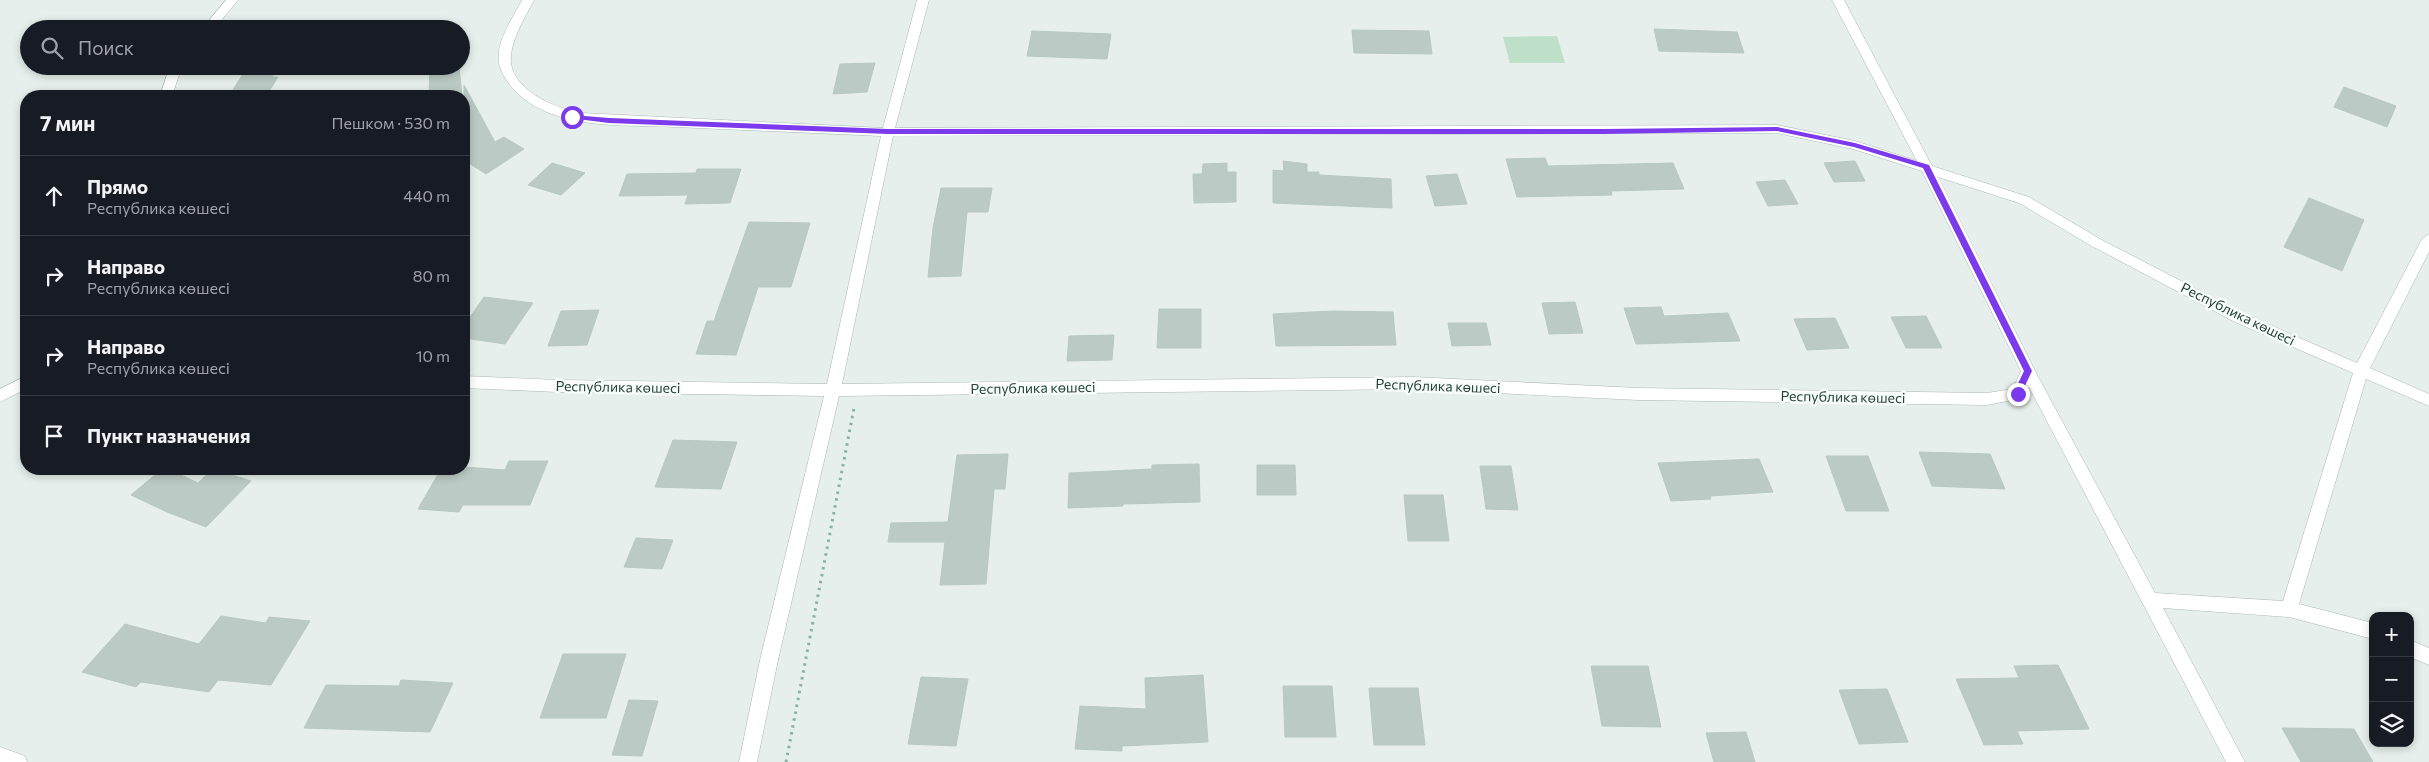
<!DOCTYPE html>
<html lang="ru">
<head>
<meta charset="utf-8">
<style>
  body { margin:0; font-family:Commissioner,sans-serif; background:#242831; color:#f1f3f6 }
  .controls { position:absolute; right:15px; bottom:15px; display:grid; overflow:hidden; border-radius:10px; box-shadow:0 2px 8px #0003 }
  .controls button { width:45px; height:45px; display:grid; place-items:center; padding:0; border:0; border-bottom:1px solid #363941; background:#171b24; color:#f1f3f6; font:25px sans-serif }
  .stop { position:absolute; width:15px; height:15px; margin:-11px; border:4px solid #7c3aed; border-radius:50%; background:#fff }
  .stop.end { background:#7c3aed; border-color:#fff; box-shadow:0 1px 5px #0008 }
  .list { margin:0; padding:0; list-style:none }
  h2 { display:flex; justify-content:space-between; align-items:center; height:65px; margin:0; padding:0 20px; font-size:21px }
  h2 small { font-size:16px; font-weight:400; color:#9ea1a6 }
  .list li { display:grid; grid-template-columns:32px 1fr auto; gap:15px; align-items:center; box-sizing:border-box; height:80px; padding:0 20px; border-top:1px solid #363941 }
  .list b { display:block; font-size:19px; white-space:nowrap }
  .list p { margin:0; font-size:16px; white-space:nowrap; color:#9ea1a6 }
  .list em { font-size:16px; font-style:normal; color:#9ea1a6 }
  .icon { flex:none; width:28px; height:28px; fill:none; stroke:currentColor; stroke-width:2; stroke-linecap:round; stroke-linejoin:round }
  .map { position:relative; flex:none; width:2429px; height:762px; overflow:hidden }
  .search { position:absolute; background:#171b24; box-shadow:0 2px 8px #0003; left:20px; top:20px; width:450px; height:55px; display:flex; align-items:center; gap:12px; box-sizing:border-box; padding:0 18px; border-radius:28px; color:#9ea1a6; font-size:19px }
  .panel { position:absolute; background:#171b24; box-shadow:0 2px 8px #0003; left:20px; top:90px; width:450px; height:385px; border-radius:20px }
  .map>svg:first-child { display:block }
  .green { fill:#bfe0c8 }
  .building { fill:#bbcac4; stroke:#b8c9c2 }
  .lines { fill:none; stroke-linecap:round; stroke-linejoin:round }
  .minor-casing { stroke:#a8b8b2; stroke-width:1 }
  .path { stroke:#86b3a5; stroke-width:3; stroke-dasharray:2.5 4.5; stroke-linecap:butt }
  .minor { fill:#fff; fill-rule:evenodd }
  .route { fill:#7c3aed }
  .labels { text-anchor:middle; stroke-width:5; stroke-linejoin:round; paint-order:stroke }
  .street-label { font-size:14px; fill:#24423a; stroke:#f7fbf9 }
</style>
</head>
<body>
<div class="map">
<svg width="2429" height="762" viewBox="0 0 2429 762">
  <rect width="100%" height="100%" fill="#e6efeb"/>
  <path class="green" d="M1557 36 1565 63H1510L1503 37Z"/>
  <g class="building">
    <path d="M1654 29 1737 32 1744 53 1659 51Z"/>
    <path d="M1352 30 1429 31 1432 54 1354 53Z"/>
    <path d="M1032 31 1111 34 1107 59 1027 56Z"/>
    <path d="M875 63 867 92 833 94 840 64Z"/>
    <path d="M248 66H278L272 77H278L266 96H229Z"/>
    <path d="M430 66H459L462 96H429Z"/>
    <path d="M464 85 495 142 504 137 524 149 486 174 464 160Z"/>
    <path d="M2344 87 2396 106 2387 127 2334 107Z"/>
    <path d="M1545 158 1548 166 1673 163 1684 189 1611 191 1612 195 1517 197 1506 159Z"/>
    <path d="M1283 161 1307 164V172H1319V175L1391 179 1392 208 1273 203V170L1284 171Z"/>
    <path d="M1855 161 1865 181 1834 182 1824 163Z"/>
    <path d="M552 163 585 173 561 195 528 185Z"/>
    <path d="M1227 163V172H1236V202L1194 203 1193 174H1202L1203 164Z"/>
    <path d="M697 169H741L730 203 685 204 688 195 619 196 627 174 696 173Z"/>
    <path d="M1457 174 1467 204 1435 206 1426 176Z"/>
    <path d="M1785 180 1798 204 1768 206 1756 182Z"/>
    <path d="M941 188H992L988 212H967L961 276 928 277 933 228Z"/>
    <path d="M2309 198 2364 220 2342 271 2284 247Z"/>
    <path d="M749 222 810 223 791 287H758L736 355 696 354 707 321H714Z"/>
    <path d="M484 297 533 303 505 344 464 338V326Z"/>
    <path d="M1575 302 1583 333 1549 334 1542 303Z"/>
    <path d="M1661 307 1664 316 1728 313 1740 341 1636 344 1624 308Z"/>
    <path d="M1159 309H1201V348H1157Z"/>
    <path d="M599 310 587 345 548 346 561 311Z"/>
    <path d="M1333 311 1393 312 1396 345 1276 346 1273 314Z"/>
    <path d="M1926 316 1942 348H1906L1891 317Z"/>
    <path d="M1835 318 1849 348 1807 350 1794 319Z"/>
    <path d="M1448 323H1486L1491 345 1452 346Z"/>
    <path d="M1114 335 1112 360 1067 361 1069 336Z"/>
    <path d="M673 440 737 442 721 489 655 487Z"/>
    <path d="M1919 452 1990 454 2005 489 1932 486Z"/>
    <path d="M1008 454 1005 489H994L986 584 940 585 945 542H888L891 523 948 522 957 455Z"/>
    <path d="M1826 456H1868L1889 511H1846Z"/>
    <path d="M1759 459 1773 492 1710 496 1711 499 1671 501 1658 463Z"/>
    <path d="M509 461H548L530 505H463L459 512 418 509 441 469H464V467L505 470Z"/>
    <path d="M1199 464 1200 502 1123 504V506L1068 508 1069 473 1152 469V465Z"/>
    <path d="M1257 465H1295L1296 495H1257Z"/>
    <path d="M1480 466H1511L1518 510 1486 509Z"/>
    <path d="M162 469H168L198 483 213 469 251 481 206 527 167 512 131 495Z"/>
    <path d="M1404 495H1443L1449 541H1408Z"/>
    <path d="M636 538 673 540 662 569 624 567Z"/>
    <path d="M221 616 266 623 269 617 310 621 271 685 218 680 209 692 141 682 136 687 82 672 125 624 199 644Z"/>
    <path d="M563 654H626L606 718H540Z"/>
    <path d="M2058 665 2089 729 2017 731 2023 744 1984 745 1956 679 2019 678 2014 666Z"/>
    <path d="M1591 666H1648L1661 727 1602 726Z"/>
    <path d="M1203 675 1208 742 1122 746V751L1075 749 1080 706 1146 709 1145 678Z"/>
    <path d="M921 677 968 679 956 746 908 744Z"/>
    <path d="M401 680 453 683 430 732 304 728 326 685 399 686Z"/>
    <path d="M1283 686H1332L1336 737H1285Z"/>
    <path d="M1369 688H1418L1425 745H1374Z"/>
    <path d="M1887 689 1908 742 1859 744 1839 690Z"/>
    <path d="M629 700 658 701 642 756 612 755Z"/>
    <path d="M2282 728 2354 729 2373 762H2301Z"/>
    <path d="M1746 732 1755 762H1714L1706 733Z"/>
  </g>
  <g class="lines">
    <defs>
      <g id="minor">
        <path d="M226 0H238L214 29H202Z"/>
        <path d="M522 0H534C525 17 514 35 511 54 506 89 556 109 582 113L883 128 917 0H929L895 128 1777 125 1855 141 1917 161 1832 0H1844L1932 166 2029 197 2100 239 2245 314 2357 363 2422 239 2429 234V252L2370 368 2429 394V406L2366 379 2299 604 2373 623V639L2289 617 2163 608 2245 762H2226L2029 387 2023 398 1987 405 1638 400 1414 389 839 396 778 660 757 762H739L760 660 824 396 558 392 464 388V376L558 380 827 384 881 136C813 133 744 130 676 127 635 125 590 128 552 114 531 107 507 89 500 67 493 45 513 18 522 0ZM1777 133 1853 149 1922 171 2021 371 2013 389 1987 393 1638 388 1414 377 842 384 893 136ZM1938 177 2019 203 2090 245 2235 322 2353 373 2283 601 2155 593 2035 371Z"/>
        <path d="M170 66H182L172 96H160Z"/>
        <path d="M26 376V389L0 402V389Z"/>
        <path d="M2410 640 2429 648V665L2410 657Z"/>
        <path d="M0 747 25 756 27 762H0Z"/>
      </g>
    </defs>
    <use href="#minor" class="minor-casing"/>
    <path class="path" d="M786 762 854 408"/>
    <use href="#minor" class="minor"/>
  </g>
  <path class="route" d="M572 115 609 118 888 129H1604L1777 127 1855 143 1929 165 2032 371 2020 396H2015L2013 394 2024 371 1923 168 1854 147 1777 131 1604 134H888L609 123 569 118Z"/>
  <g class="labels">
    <g class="street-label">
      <text transform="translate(2238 314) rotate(26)" y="5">Республика көшесі</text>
      <text transform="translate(1438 386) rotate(2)" y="5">Республика көшесі</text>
      <text transform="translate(618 387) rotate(1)" y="5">Республика көшесі</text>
      <text transform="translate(1033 388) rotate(-1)" y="5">Республика көшесі</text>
      <text transform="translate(1843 397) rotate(1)" y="5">Республика көшесі</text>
    </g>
  </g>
</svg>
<div class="controls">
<button>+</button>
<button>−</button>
<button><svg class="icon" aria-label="layers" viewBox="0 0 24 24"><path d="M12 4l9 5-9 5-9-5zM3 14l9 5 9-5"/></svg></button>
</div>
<div class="stop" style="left:572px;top:117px"></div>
<div class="stop end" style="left:2018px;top:394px"></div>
<div class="search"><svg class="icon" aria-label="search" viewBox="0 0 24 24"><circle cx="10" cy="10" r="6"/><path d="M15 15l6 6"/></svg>Поиск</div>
<section class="panel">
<h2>7 мин<small>Пешком · 530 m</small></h2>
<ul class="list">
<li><svg class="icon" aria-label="ahead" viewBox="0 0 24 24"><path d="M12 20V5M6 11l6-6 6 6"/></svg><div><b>Прямо</b><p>Республика көшесі</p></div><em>440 m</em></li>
<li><svg class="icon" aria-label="right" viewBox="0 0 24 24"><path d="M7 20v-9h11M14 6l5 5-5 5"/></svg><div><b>Направо</b><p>Республика көшесі</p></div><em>80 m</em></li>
<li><svg class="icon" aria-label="right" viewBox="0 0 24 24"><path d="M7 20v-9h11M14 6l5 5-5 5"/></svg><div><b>Направо</b><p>Республика көшесі</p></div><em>10 m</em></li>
<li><svg class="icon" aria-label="arrive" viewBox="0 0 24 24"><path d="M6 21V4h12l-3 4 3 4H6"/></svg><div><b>Пункт назначения</b></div></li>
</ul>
</section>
</div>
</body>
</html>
